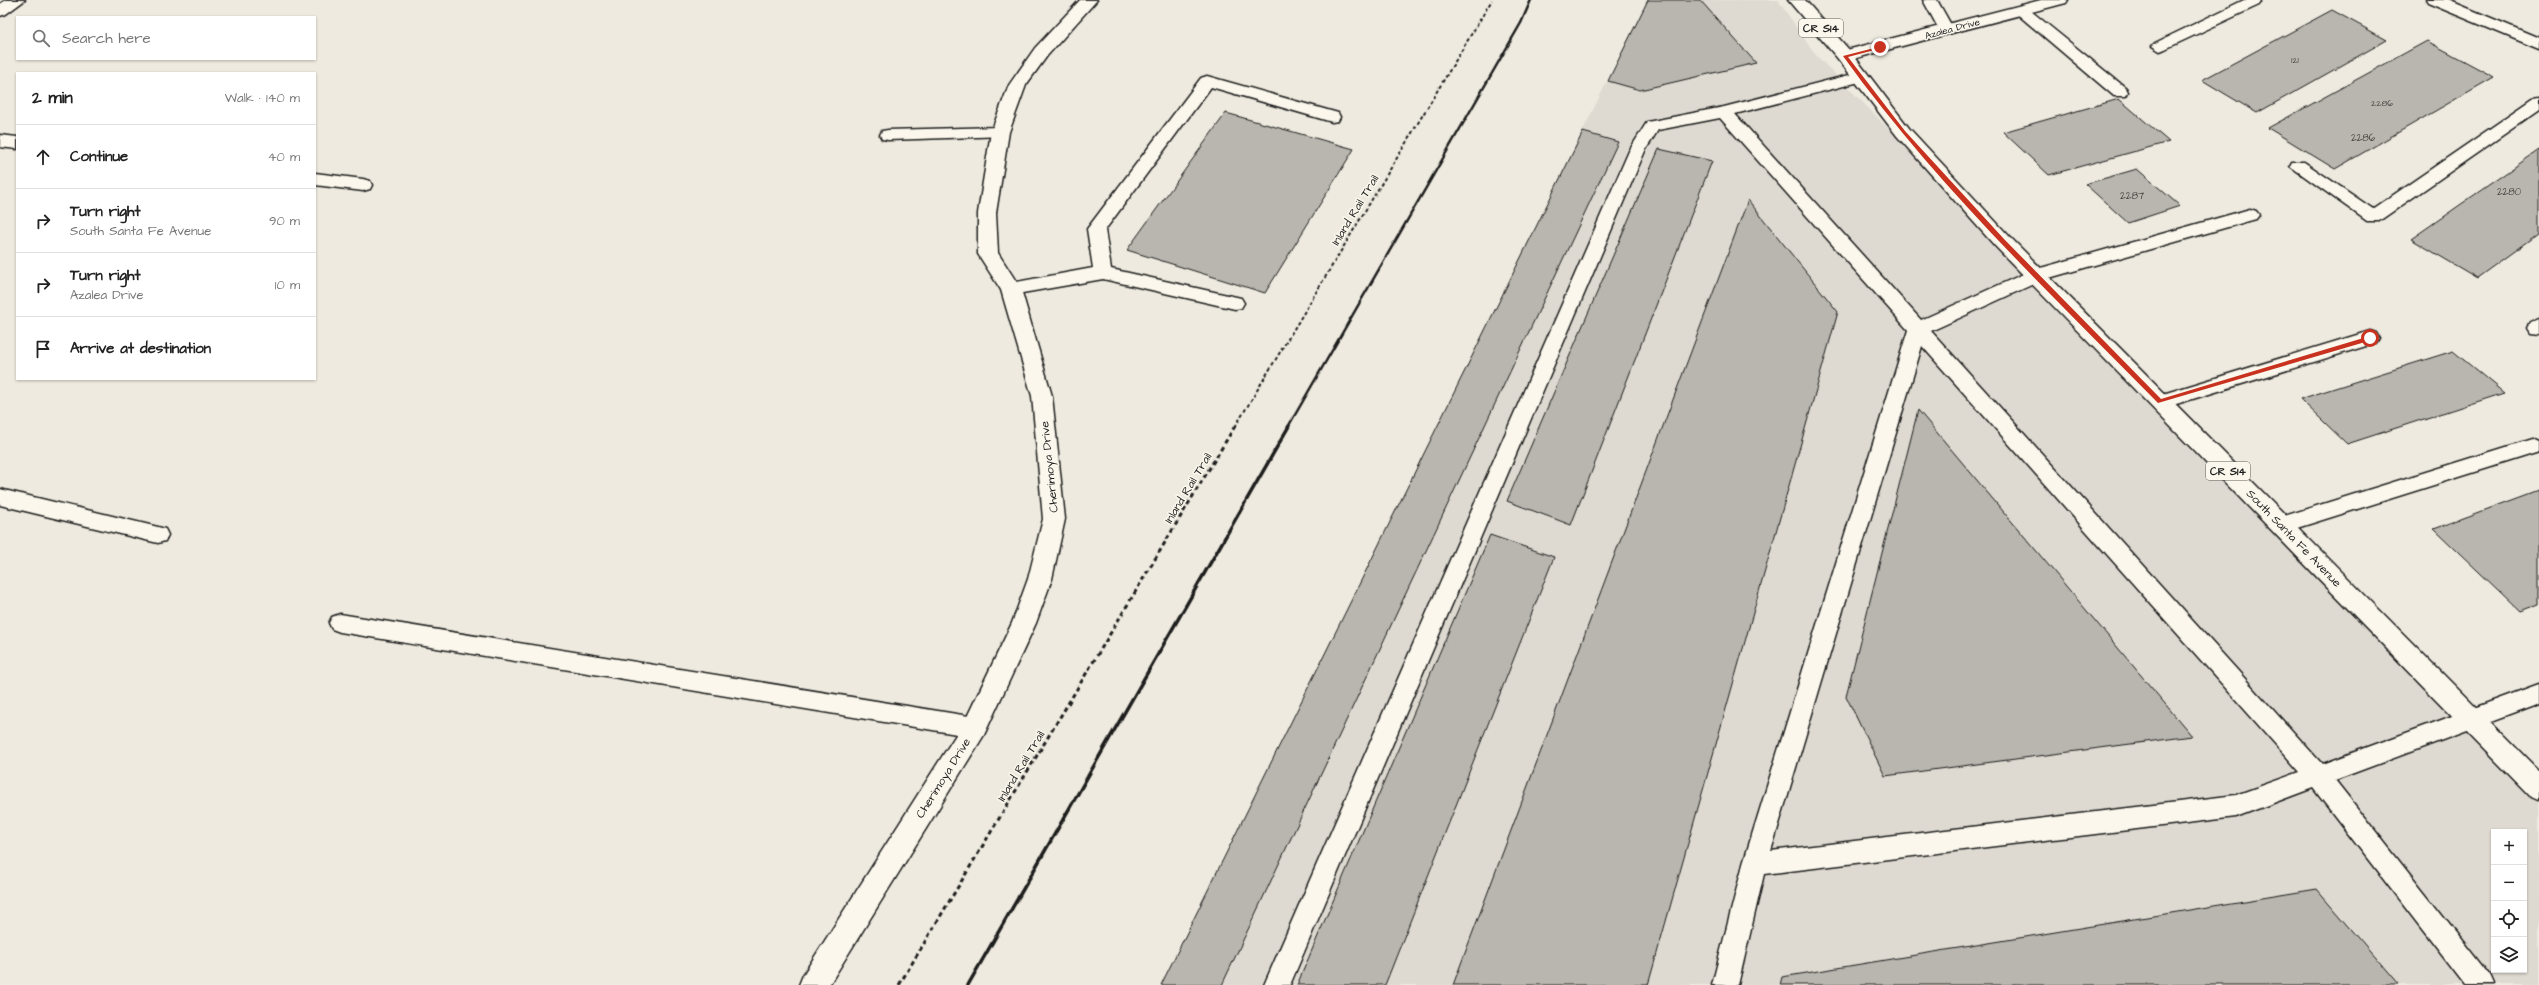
<!DOCTYPE html>
<html lang="en">
<head>
<meta charset="utf-8">
<style>
  body { margin:0; font-family:"Architects Daughter",sans-serif; background:#f6f6f6; color:#222 }
  .controls { position:absolute; right:12px; bottom:12px; display:grid; overflow:hidden; border-radius:0px; box-shadow:0 1px 3px #0004 }
  .controls button { width:36px; height:36px; display:grid; place-items:center; padding:0; border:0; border-bottom:1px solid #e0e0e0; background:#fff; color:#222; font:20px sans-serif }
  .stop { position:absolute; width:12px; height:12px; margin:-9px; border:3px solid #c8321e; border-radius:50%; background:#fff }
  .stop.end { background:#c8321e; border-color:#fff; box-shadow:0 1px 4px #0008 }
  .list { margin:0; padding:0; list-style:none }
  h2 { display:flex; justify-content:space-between; align-items:center; height:52px; margin:0; padding:0 16px; font-size:17px }
  h2 small { font-size:13px; font-weight:400; color:#767676 }
  .list li { display:grid; grid-template-columns:26px 1fr auto; gap:12px; align-items:center; box-sizing:border-box; height:64px; padding:0 16px; border-top:1px solid #e0e0e0 }
  .list b { display:block; font-size:15px; white-space:nowrap }
  .list p { margin:0; font-size:13px; white-space:nowrap; color:#767676 }
  .list em { font-size:13px; font-style:normal; color:#767676 }
  .icon { flex:none; width:22px; height:22px; fill:none; stroke:currentColor; stroke-width:2; stroke-linecap:round; stroke-linejoin:round }
  .map { position:relative; flex:none; width:2539px; height:985px; overflow:hidden }
  .search { position:absolute; background:#fff; box-shadow:0 1px 3px #0004; left:16px; top:16px; width:300px; height:44px; display:flex; align-items:center; gap:10px; box-sizing:border-box; padding:0 14px; border-radius:0px; color:#767676; font-size:15px }
  .panel { position:absolute; background:#fff; box-shadow:0 1px 3px #0004; left:16px; top:72px; width:300px; height:308px; border-radius:0px }
  .map>svg:first-child { display:block }
  .built { fill:#dedad1; fill-rule:evenodd }
  .building { fill:#b9b6af; stroke:#1c1c1c }
  .lines { fill:none; stroke-linecap:round; stroke-linejoin:round }
  .lane-casing { stroke:#1c1c1c; stroke-width:3 }
  .street-casing { stroke:#1c1c1c; stroke-width:3 }
  .secondary-casing { stroke:#1c1c1c; stroke-width:3 }
  .primary-casing { stroke:#1c1c1c; stroke-width:3 }
  .path-far1 { stroke:#1c1c1c; stroke-width:2; stroke-dasharray:3.5 2.5; stroke-linecap:butt }
  .path { stroke:#1c1c1c; stroke-width:3; stroke-dasharray:4.5 3.5; stroke-linecap:butt }
  .lane { fill:#fbf7ec; fill-rule:evenodd }
  .street { fill:#fbf7ec; fill-rule:evenodd }
  .secondary { fill:#fbf7ec; fill-rule:evenodd }
  .primary { fill:#fbf7ec; fill-rule:evenodd }
  .rail-far1 { stroke:#1c1c1c; stroke-width:2.5 }
  .rail { stroke:#1c1c1c; stroke-width:3.5 }
  .route { fill:#c8321e }
  .labels { text-anchor:middle; stroke-width:3; stroke-linejoin:round; paint-order:stroke }
  .far-number-label { font-size:9px; fill:#434241 }
  .far-street-label { font-size:10px; fill:#1c1c1c; stroke:#fbf7ec }
  .number-label { font-size:10px; fill:#434241 }
  .shield { fill:#fbf7ec; stroke:#5f5e5a; stroke-width:1 }
  .shield-label { font-size:11px; font-weight:bold; fill:#1c1c1c }
  .street-label { font-size:12px; fill:#1c1c1c; stroke:#fbf7ec }
</style>
</head>
<body>
<div class="map">
<svg width="2539" height="985" viewBox="0 0 2539 985">
  <rect width="100%" height="100%" fill="#eeeadf"/>
  <filter id="ink" filterUnits="userSpaceOnUse"><feTurbulence type="fractalNoise" baseFrequency=".025" numOctaves="2"/><feDisplacementMap in="SourceGraphic" scale="8" xChannelSelector="R" yChannelSelector="G"/><feConvolveMatrix kernelMatrix="1 2 1 2 8 2 1 2 1" color-interpolation-filters="sRGB"/></filter>
  <g filter="url(#ink)">
    <path class="built" d="M1647 0H1778L1814 53 2539 789V985H1163ZM2494 832H2524V970H2494Z"/>
    <g class="building">
      <path d="M1648 0H1700L1756 63 1640 90 1608 81Z"/>
      <path d="M2332 10 2387 40 2257 113 2202 80Z"/>
      <path d="M2427 41 2494 77 2335 169 2268 128Z"/>
      <path d="M2119 99 2169 142 2049 175 2003 132Z"/>
      <path d="M1226 113 1354 149 1265 293 1127 250Z"/>
      <path d="M1583 132 1618 142 1222 985H1161Z"/>
      <path d="M1659 149 1712 161 1571 525 1507 501Z"/>
      <path d="M2539 150V233L2477 278 2411 239Z"/>
      <path d="M2137 169 2180 206 2128 223 2085 184Z"/>
      <path d="M1748 200 1838 312 1648 985H1453Z"/>
      <path d="M2453 351 2504 393 2347 444 2300 399Z"/>
      <path d="M1918 410 2192 736 1885 776 1846 696Z"/>
      <path d="M2539 490V604L2520 611 2434 529Z"/>
      <path d="M1490 535 1554 557 1385 985H1297Z"/>
      <path d="M2317 889 2399 985H1780L1782 977Z"/>
    </g>
    <g class="lines">
      <defs>
        <g id="lane">
          <path d="M1923 0H1937L1954 30 1951 33H1941Z"/>
          <path d="M2244 0H2260L2261 2 2259 5 2165 49 2160 51 2152 46 2155 43Z"/>
          <path d="M2021 6 2026 7 2126 88 2128 92 2126 96H2114L2016 13 2014 10 2016 7Z"/>
          <path d="M1861 72 1869 77 1867 80 1735 114 1921 320 2030 271 2250 209 2256 211 2259 215 2256 219 2042 280 1931 331 2322 764 2539 684V704L2335 780 2490 976 2494 985H2465L2313 788 2236 817 1764 874 1738 985H1712L1743 864 1908 330 1720 118 1658 130 1645 151 1290 985H1264L1629 151 1647 122 1724 107ZM1922 346 2300 772 2236 795 1771 851Z"/>
          <path d="M1207 76 1338 113 1340 117 1338 121 1332 122 1211 87 1105 230 1111 269 1241 298 1244 303 1241 308 1235 309 1103 279 1011 295 1005 293 1002 289 1005 285 1011 283 1093 268 1087 229 1201 78Z"/>
          <path d="M2539 98V110L2379 221H2367L2290 166 2292 162H2304L2373 209 2533 99Z"/>
          <path d="M1000 127 1006 128 1008 132 1006 136 888 140 882 139 880 135 882 131 888 130Z"/>
          <path d="M2539 319V334L2530 333 2527 328 2530 323Z"/>
          <path d="M2370 331 2376 333 2379 338 2376 343 2160 409 2153 407 2150 402 2153 397Z"/>
          <path d="M2532 439 2539 442V452L2281 533 2274 531 2271 525 2274 519 2281 517Z"/>
          <path d="M0 489 158 527 165 529 168 535 165 541 158 543 0 505Z"/>
          <path d="M340 614 975 717 983 720 986 727 983 734 975 737 340 632 332 629 329 623 332 617Z"/>
        </g>
        <g id="street">
          <path d="M1080 0H1097L1047 56 1026 85 1009 132 996 213 998 253 1021 289 1052 396 1065 519 1052 579 1036 623 984 735 829 985H799L803 975 966 719 1012 623 1028 579 1043 519 1032 396 1001 290 978 254V213L991 132 1009 85 1035 48Z"/>
          <path d="M0 135 17 137V149L0 147Z"/>
          <path d="M315 173 363 179 370 181 372 185 370 189 363 191 315 185Z"/>
        </g>
        <g id="secondary">
          <path d="M6 0H25L6 14 0 16V4Z"/>
          <path d="M2041 0H2068L2066 3 1845 61 1839 60 1837 56 1839 52Z"/>
          <path d="M2426 0H2448L2539 38V49L2428 3Z"/>
        </g>
        <path id="primary" d="M1788 0H1805L1851 52 1909 128 2009 236 2539 771V800L2530 796 1995 246 1897 136 1839 60Z"/>
      </defs>
      <use href="#lane" class="lane-casing"/>
      <use href="#street" class="street-casing"/>
      <use href="#secondary" class="secondary-casing"/>
      <use href="#primary" class="primary-casing"/>
      <path class="path-far1" d="M1235 427 1492 0"/>
      <path class="path" d="M899 985 1235 426"/>
      <use href="#lane" class="lane"/>
      <use href="#street" class="street"/>
      <use href="#secondary" class="secondary"/>
      <use href="#primary" class="primary"/>
      <path class="rail-far1" d="M1288 427 1521 23 1531 0"/>
      <path class="rail" d="M968 985 1289 426"/>
    </g>
  </g>
  <path class="route" d="M1882 46V48L1848 57 1905 131 2004 239 2161 399 2370 336 2372 340 2158 403C2049 292 1934 183 1843 56Z"/>
  <g class="labels">
    <g class="far-number-label">
      <text x="2295" y="63">121</text>
      <text x="2382" y="106">2286</text>
    </g>
    <g class="far-street-label">
      <text transform="translate(1952 28) rotate(-15)" y="4">Azalea Drive</text>
    </g>
    <g class="number-label">
      <text x="2363" y="141">2286</text>
      <text x="2509" y="195">2280</text>
      <text x="2132" y="199">2287</text>
    </g>
    <g class="shield">
      <rect x="1799" y="19" width="44" height="18" rx="3"/>
      <rect x="2206" y="462" width="44" height="18" rx="3"/>
    </g>
    <g class="shield-label">
      <text x="1821" y="32">CR S14</text>
      <text x="2228" y="475">CR S14</text>
    </g>
    <g class="street-label">
      <text transform="translate(1355 210) rotate(-59)" y="4">Inland Rail Trail</text>
      <text transform="translate(1049 467) rotate(-96)" y="4">Cherimoya Drive</text>
      <text transform="translate(1188 488) rotate(-59)" y="4">Inland Rail Trail</text>
      <text transform="translate(2294 538) rotate(46)" y="4">South Santa Fe Avenue</text>
      <text transform="translate(1021 766) rotate(-59)" y="4">Inland Rail Trail</text>
      <text transform="translate(943 778) rotate(-58)" y="4">Cherimoya Drive</text>
    </g>
  </g>
</svg>
<div class="controls">
<button>+</button>
<button>−</button>
<button><svg class="icon" aria-label="locate" viewBox="0 0 24 24"><circle cx="12" cy="12" r="6"/><path d="M12 2v4M12 18v4M2 12h4M18 12h4"/></svg></button>
<button><svg class="icon" aria-label="layers" viewBox="0 0 24 24"><path d="M12 4l9 5-9 5-9-5zM3 14l9 5 9-5"/></svg></button>
</div>
<div class="stop" style="left:2370px;top:338px"></div>
<div class="stop end" style="left:1880px;top:47px"></div>
<div class="search"><svg class="icon" aria-label="search" viewBox="0 0 24 24"><circle cx="10" cy="10" r="6"/><path d="M15 15l6 6"/></svg>Search here</div>
<section class="panel">
<h2>2 min<small>Walk · 140 m</small></h2>
<ul class="list">
<li><svg class="icon" aria-label="ahead" viewBox="0 0 24 24"><path d="M12 20V5M6 11l6-6 6 6"/></svg><div><b>Continue</b></div><em>40 m</em></li>
<li><svg class="icon" aria-label="right" viewBox="0 0 24 24"><path d="M7 20v-9h11M14 6l5 5-5 5"/></svg><div><b>Turn right</b><p>South Santa Fe Avenue</p></div><em>90 m</em></li>
<li><svg class="icon" aria-label="right" viewBox="0 0 24 24"><path d="M7 20v-9h11M14 6l5 5-5 5"/></svg><div><b>Turn right</b><p>Azalea Drive</p></div><em>10 m</em></li>
<li><svg class="icon" aria-label="arrive" viewBox="0 0 24 24"><path d="M6 21V4h12l-3 4 3 4H6"/></svg><div><b>Arrive at destination</b></div></li>
</ul>
</section>
</div>
</body>
</html>
